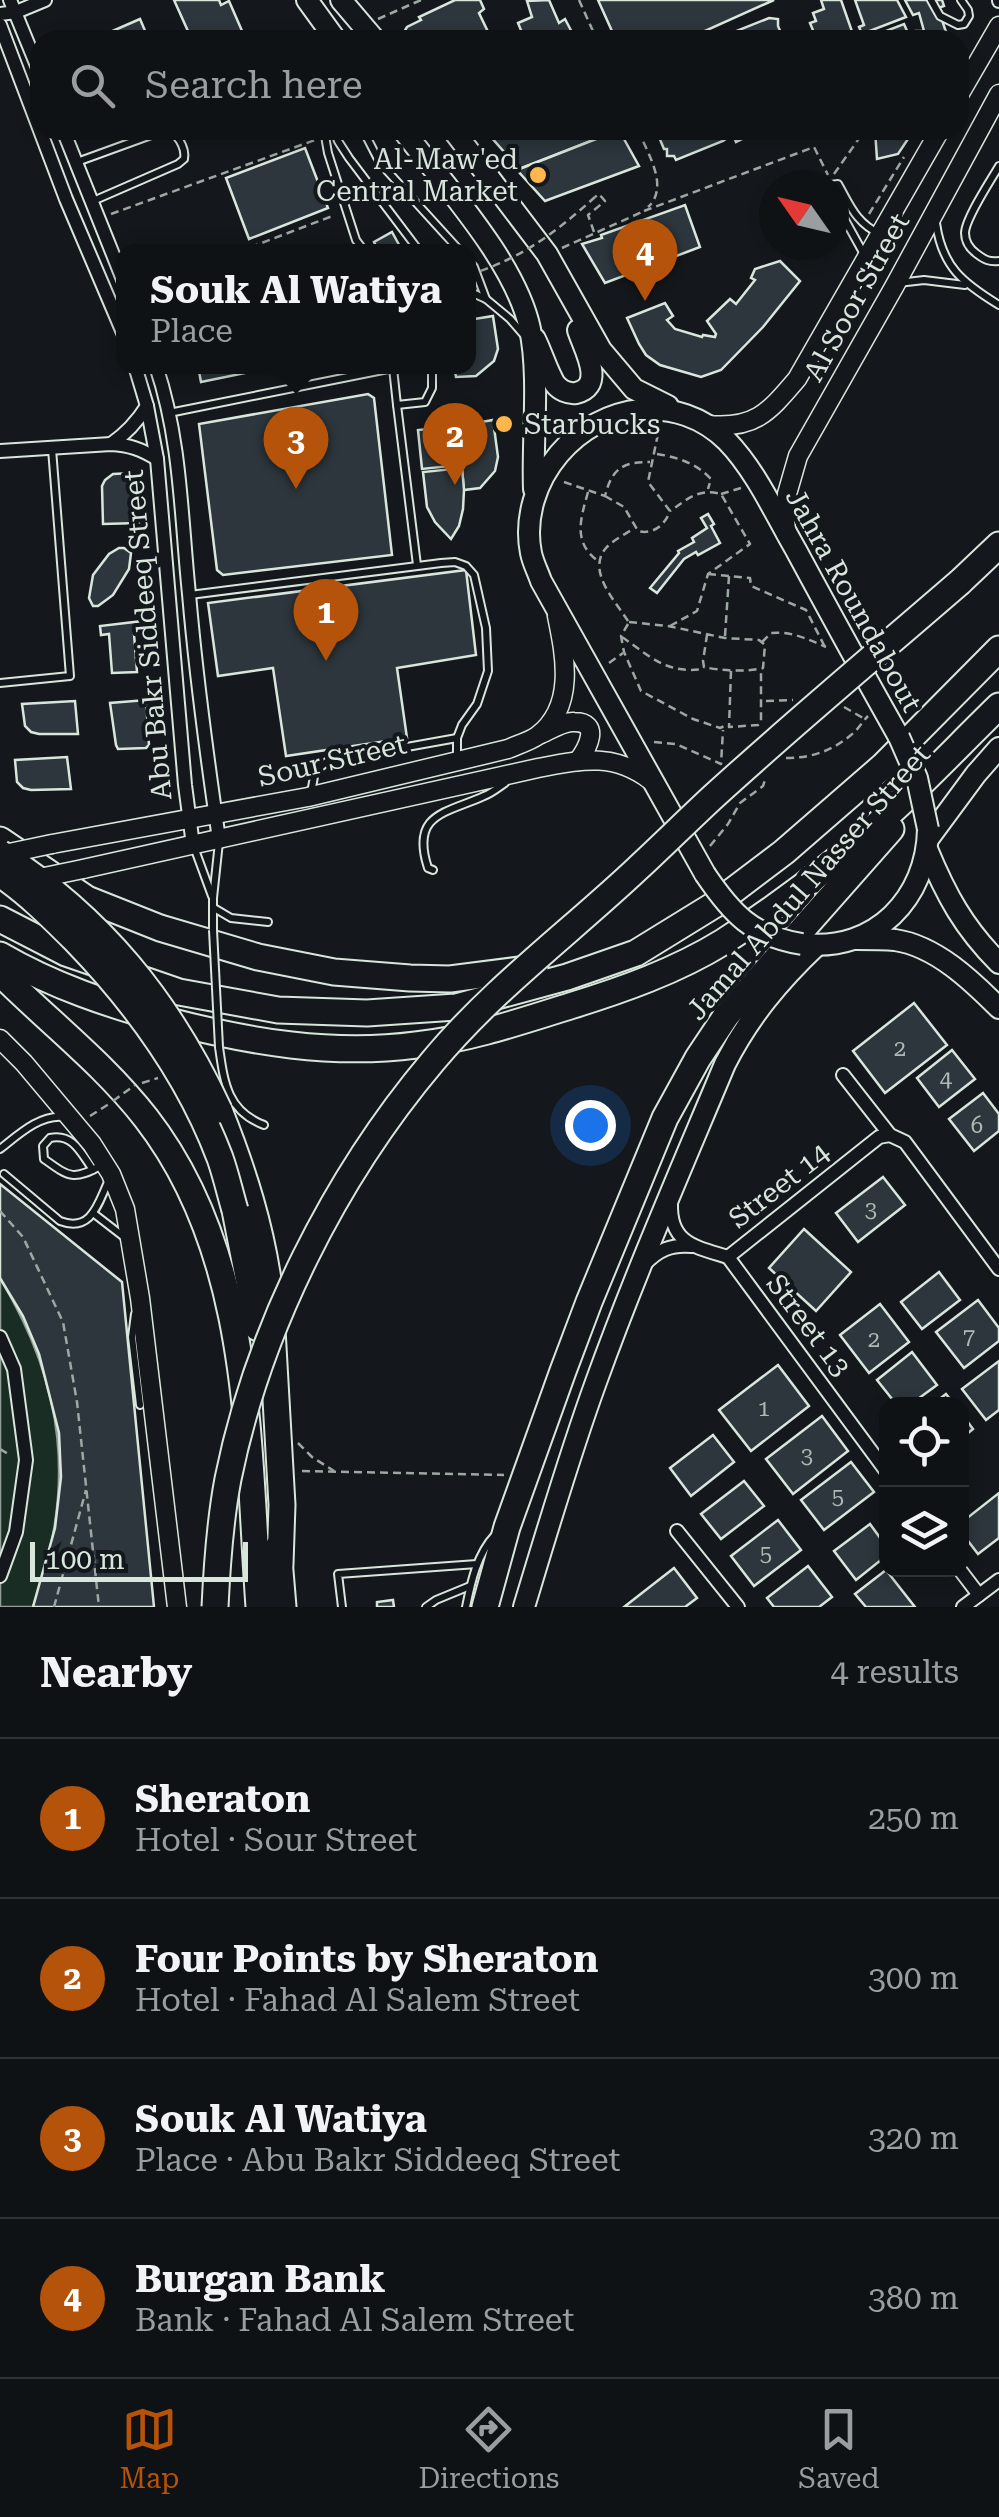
<!DOCTYPE html>
<html lang="en">
<head>
<meta charset="utf-8">
<style>
  body { margin:0; font-family:"Roboto Serif",serif; background:#1d2022; color:#f1f3f6 }
  .controls { position:absolute; right:30px; bottom:30px; display:grid; overflow:hidden; border-radius:20px; box-shadow:0 5px 15px #0003 }
  .controls button { width:90px; height:90px; display:grid; place-items:center; padding:0; border:0; border-bottom:2px solid #2f3234; background:#0f1215; color:#f1f3f6; font:50px sans-serif }
  .compass { position:absolute; left:759px; top:170px; width:90px; height:90px; border-radius:50%; background:#0f1215; box-shadow:0 5px 15px #0003; rotate:304deg }
  .scale { position:absolute; left:30px; bottom:25px; width:218px; box-sizing:border-box; padding-left:10px; border:5px solid #d8e6dc; border-top:0; font-size:28px; line-height:35px; white-space:nowrap; color:#d8e6dc; -webkit-text-stroke:8px #14181c; paint-order:stroke }
  .you { position:absolute; left:590px; top:1125px; width:35px; height:35px; margin:-25px; border:8px solid #fff; border-radius:50%; background:#1a73e8; box-shadow:0 0 0 15px #1a73e833 }
  .badge { display:grid; place-items:center; width:65px; height:65px; border-radius:50%; background:#b45309; color:#fff; font-size:32px; font-weight:700 }
  .pin { position:absolute; translate:-50% -82px; filter:drop-shadow(0 2px 5px #0008) }
  .pin::after { content:''; position:absolute; top:52px; width:35px; height:30px; background:inherit; clip-path:polygon(0 0,100% 0,50% 100%) }
  .popup { position:absolute; left:116px; top:244px; width:360px; height:130px; box-sizing:border-box; display:grid; place-content:center; border-radius:20px; background:#0f1215; filter:drop-shadow(0 2px 8px #0005); font-size:32px; white-space:nowrap; color:#9b9ea0 }
  .popup b { font-size:38px; color:#f1f3f6 }
  .popup::after { content:''; position:absolute; left:50%; top:100%; margin-left:-20px; border:20px solid transparent; border-top-color:#0f1215 }
  .list { margin:0; padding:0; list-style:none }
  h2 { display:flex; justify-content:space-between; align-items:center; height:130px; margin:0; padding:0 40px; font-size:42px }
  h2 small { font-size:32px; font-weight:400; color:#9b9ea0 }
  .list li { display:grid; grid-template-columns:65px 1fr auto; gap:30px; align-items:center; box-sizing:border-box; height:160px; padding:0 40px; border-top:2px solid #2f3234 }
  .list b { display:block; font-size:38px; white-space:nowrap }
  .list p { margin:0; font-size:32px; white-space:nowrap; color:#9b9ea0 }
  .list em { font-size:32px; font-style:normal; color:#9b9ea0 }
  .icon { flex:none; width:55px; height:55px; fill:none; stroke:currentColor; stroke-width:2; stroke-linecap:round; stroke-linejoin:round }
  .map { position:relative; flex:none; width:999px; height:1607px; overflow:hidden }
  .search { position:absolute; background:#0f1215; box-shadow:0 5px 15px #0003; left:30px; right:30px; top:30px; height:110px; display:flex; align-items:center; gap:25px; box-sizing:border-box; padding:0 35px; border-radius:30px; color:#9b9ea0; font-size:38px }
  .sheet { height:770px; background:#0f1215 }
  nav { display:flex; justify-content:space-around; align-items:center; box-sizing:border-box; height:140px; border-top:2px solid #2f3234; background:#0f1215; font-size:28px; color:#9b9ea0 }
  nav a { display:grid; justify-items:center; gap:5px }
  nav .on { color:#b45309 }
  .map>svg:first-child { display:block }
  .green { fill:#1a2d24; stroke:#939e99; stroke-width:2.5 }
  .building { fill:#2c363c; stroke:#d8e6dc; stroke-width:2.5 }
  .lines { fill:none; stroke-linecap:round; stroke-linejoin:round }
  .lane-casing { stroke:#d8e6dc; stroke-width:10 }
  .street-casing { stroke:#d8e6dc; stroke-width:16 }
  .secondary-casing { stroke:#d8e6dc; stroke-width:21 }
  .primary-casing { stroke:#d8e6dc; stroke-width:24 }
  .highway-casing { stroke:#d8e6dc; stroke-width:29 }
  .path { stroke:#9da8a2; stroke-width:2.5; stroke-dasharray:8 5; stroke-linecap:butt }
  .lane { stroke:#14181c; stroke-width:6 }
  .street { stroke:#14181c; stroke-width:12 }
  .secondary { stroke:#14181c; stroke-width:18 }
  .primary { stroke:#14181c; stroke-width:20 }
  .highway { stroke:#14181c; stroke-width:25 }
  .lane-bridge-casing { stroke:#d8e6dc; stroke-width:10; stroke-linecap:butt }
  .secondary-bridge-casing { stroke:#d8e6dc; stroke-width:21; stroke-linecap:butt }
  .primary-bridge-casing { stroke:#d8e6dc; stroke-width:24; stroke-linecap:butt }
  .highway-bridge-casing { stroke:#d8e6dc; stroke-width:29; stroke-linecap:butt }
  .path-bridge { stroke:#9da8a2; stroke-width:2.5; stroke-dasharray:8 5; stroke-linecap:butt }
  .lane-bridge { stroke:#14181c; stroke-width:6 }
  .secondary-bridge { stroke:#14181c; stroke-width:18 }
  .primary-bridge { stroke:#14181c; stroke-width:20 }
  .highway-bridge { stroke:#14181c; stroke-width:25 }
  .poi-dot { fill:#ffb74d; stroke:#14181c; stroke-width:4 }
  .labels { text-anchor:middle; stroke-width:8; stroke-linejoin:round; paint-order:stroke }
  .number-label { font-size:22px; fill:#adbab4 }
  .poi-label { font-size:28px; fill:#d8e6dc; stroke:#14181c; text-anchor:end }
  .street-label { font-size:28px; fill:#d8e6dc; stroke:#14181c }
</style>
</head>
<body>
<div class="map">
<svg width="999" height="1607" viewBox="0 0 999 1607">
  <rect width="100%" height="100%" fill="#14181c"/>
  <path class="green" d="M0 1278C65 1385 77 1488 33 1607H0Z"/>
  <g class="building">
    <path d="M174 0H219L221 5 229 1 246 40H192Z"/>
    <path d="M455 0H480L484 9 479 13 490 36 482 40H417L415 36 410 39 404 32 407 27 421 20 419 17Z"/>
    <path d="M549 0 559 23 565 19 576 40H525L518 23 532 17 527 1Z"/>
    <path d="M598 0H774L685 40H616Z"/>
    <path d="M821 0H841L855 40H817L810 23 816 21 813 13 824 9Z"/>
    <path d="M855 0H897L906 17 862 34 859 27 864 25Z"/>
    <path d="M905 0H942L944 6 938 8 947 35 934 40H923L917 31H924L919 13 913 15Z"/>
    <path d="M769 18 778 19V26L784 40H714Z"/>
    <path d="M140 19 149 40H92Z"/>
    <path d="M904 24 911 40H865V39Z"/>
    <path d="M509 130H619L519 169 491 137Z"/>
    <path d="M619 130 639 166 545 201 517 170Z"/>
    <path d="M656 130H740L742 139 736 142 733 134 723 141 676 160 674 156H667V149H664Z"/>
    <path d="M875 130H914L898 154 877 159Z"/>
    <path d="M305 148 328 208 249 239 226 178Z"/>
    <path d="M685 205 700 247 605 283 582 244 602 238 601 235Z"/>
    <path d="M392 232 403 252H379L374 242Z"/>
    <path d="M780 261 800 281 763 327 721 370 701 377 660 365 646 355 639 344 627 318 665 303 673 316 667 320 675 329 702 337 703 335 715 337 716 334 707 321 730 299 736 304 755 280 751 278 755 269Z"/>
    <path d="M493 316 498 349 494 361 476 376 456 377 454 366H468V320Z"/>
    <path d="M198 366H279L201 382Z"/>
    <path d="M368 394 374 398 392 555 223 575 217 570 199 424Z"/>
    <path d="M493 420 498 457 495 471 480 488 464 490 458 426Z"/>
    <path d="M456 426 460 465 422 469 418 430Z"/>
    <path d="M462 468 464 490 463 509 459 526 451 539 435 522 427 507 423 472Z"/>
    <path d="M133 473 137 479 139 523 103 524 102 486 105 480 113 474Z"/>
    <path d="M708 514 714 524 711 526 720 543 698 555 696 552 684 559 657 593 650 588 679 553 678 551 694 542 692 538 707 528 701 518Z"/>
    <path d="M119 548H124L131 553 129 569 113 595 98 606H93L89 598 93 575 109 554Z"/>
    <path d="M466 570 476 655 397 668 407 738 286 756 273 668 218 676 208 603Z"/>
    <path d="M143 621 144 633 134 634 137 672 112 673 109 634 101 635 100 626Z"/>
    <path d="M146 700 149 745 146 748 118 749 116 745 110 703Z"/>
    <path d="M75 701 78 734H39L31 732 25 726 22 704Z"/>
    <path d="M67 757 71 789 31 790 23 788 17 782 15 760Z"/>
    <path d="M914 1003 947 1045 885 1093 853 1051Z"/>
    <path d="M952 1050 975 1079 939 1107 917 1078Z"/>
    <path d="M983 1093 999 1114V1131L974 1151 949 1119Z"/>
    <path d="M883 1177 905 1205 858 1242 836 1213Z"/>
    <path d="M0 1184 122 1282 154 1607H33L55 1528 61 1477 59 1433 39 1354 23 1316 0 1278Z"/>
    <path d="M804 1229 851 1272 816 1311 769 1268Z"/>
    <path d="M939 1272 960 1300 922 1329 901 1302Z"/>
    <path d="M978 1300 999 1328V1341L964 1368 936 1332Z"/>
    <path d="M880 1304 909 1342 869 1373 840 1335Z"/>
    <path d="M912 1352 937 1385 911 1404H896L877 1380Z"/>
    <path d="M999 1361V1410L986 1420 962 1389Z"/>
    <path d="M778 1365 809 1406 751 1451 719 1410Z"/>
    <path d="M946 1394 954 1404H933Z"/>
    <path d="M962 1414 973 1429 962 1438Z"/>
    <path d="M822 1416 848 1451 793 1494 766 1459Z"/>
    <path d="M713 1435 734 1462 691 1496 670 1468Z"/>
    <path d="M851 1462 874 1492 824 1530 801 1500Z"/>
    <path d="M744 1481 764 1506 721 1539 701 1514Z"/>
    <path d="M999 1493V1538L978 1554 962 1533V1522Z"/>
    <path d="M778 1520 801 1550 754 1586 731 1556Z"/>
    <path d="M870 1524 886 1546V1556L856 1580 834 1551Z"/>
    <path d="M808 1566 832 1597 819 1607H774L767 1598Z"/>
    <path d="M674 1568 697 1598 685 1607H624Z"/>
    <path d="M886 1570 915 1607H866L855 1594Z"/>
    <path d="M393 1600 394 1607H377V1602Z"/>
  </g>
  <g class="lines">
    <defs>
      <g id="lane">
        <path d="M931 0 940 16 958 25 964 24 969 16 968 10 961 0"/>
        <path d="M330 130 325 136 328 153 356 240 365 252"/>
        <path d="M334 130 338 141 349 158 420 252"/>
        <path d="M363 130 380 163 461 252"/>
        <path d="M77 162 165 130C177 131 186 148 184 159L178 164 93 201"/>
        <path d="M999 166C991 180 965 219 965 233 965 242 970 249 977 254 985 260 989 262 999 261"/>
        <path d="M830 185 838 184C850 205 856 223 880 234"/>
        <path d="M834 200 865 256"/>
        <path d="M936 223C942 267 963 283 999 305"/>
        <path d="M468 260 474 267 486 299 510 319 523 334"/>
        <path d="M898 283 924 280 965 285"/>
        <path d="M468 291 486 299"/>
        <path d="M393 368 397 405 425 402 432 388V366"/>
        <path d="M397 405 417 565"/>
        <path d="M169 413 393 368"/>
        <path d="M190 595 441 563 455 562 466 566 474 575 486 628 488 671 477 704 462 725 457 738V757"/>
        <path d="M0 683 70 676 52 449"/>
        <path d="M379 752 457 738"/>
        <path d="M311 793 315 771 328 761"/>
        <path d="M194 847 212 896"/>
        <path d="M433 870 428 868C410 813 447 813 484 796 492 793 499 787 505 783"/>
        <path d="M214 908 231 918 268 922"/>
        <path d="M213 930V898L219 842"/>
        <path d="M219 1047C224 1082 227 1111 264 1125"/>
        <path d="M0 1149C18 1135 40 1114 64 1117"/>
        <path d="M93 1170C81 1153 73 1133 50 1138L43 1146 44 1159C69 1177 73 1181 102 1165"/>
        <path d="M4 1174 60 1221C92 1233 98 1203 109 1180"/>
        <path d="M93 1213 124 1237"/>
        <path d="M135 1314 132 1337 140 1405"/>
        <path d="M342 1607 338 1574 477 1564"/>
        <path d="M426 1607 436 1600 470 1586"/>
        <path d="M466 1607C471 1582 477 1554 495 1535"/>
      </g>
      <g id="street">
        <path d="M10 0 40 73"/>
        <path d="M999 0V1"/>
        <path d="M0 14 16 12 45 0"/>
        <path d="M0 25 66 199 124 335"/>
        <path d="M63 130 124 282"/>
        <path d="M135 366 147 406 157 459 185 785 193 845"/>
        <path d="M156 366C181 440 181 517 189 594 196 676 207 757 219 839"/>
        <path d="M111 444C127 433 137 422 147 406"/>
        <path d="M0 451 111 444C129 445 141 449 157 459"/>
        <path d="M843 1075 890 1135 905 1142 999 1269"/>
        <path d="M671 1204C670 1244 696 1247 728 1257"/>
        <path d="M728 1257 886 1471"/>
        <path d="M728 1257 879 1137 890 1135"/>
        <path d="M644 1265C658 1250 671 1244 692 1246"/>
        <path d="M0 1337 14 1369 26 1460 16 1532 0 1576"/>
        <path d="M677 1531 738 1607"/>
        <path d="M960 1570 979 1595"/>
        <path d="M963 1607 999 1580"/>
      </g>
      <g id="secondary">
        <path d="M959 95 999 26"/>
        <path d="M708 425C755 429 768 413 797 379L940 130"/>
        <path d="M786 534 785 517 787 494 798 456 894 287 999 94"/>
        <path d="M541 734C551 730 563 721 574 722 602 722 587 749 578 761"/>
        <path d="M52 844 308 797 508 749C517 745 530 741 537 736 576 707 565 655 557 616"/>
        <path d="M83 869 538 768C581 760 613 752 650 780"/>
        <path d="M0 1039 24 1063 92 1144 111 1174 125 1209 140 1298 177 1607"/>
      </g>
      <g id="primary">
        <path d="M307 0 336 40"/>
        <path d="M341 0 375 40"/>
        <path d="M403 130C444 185 516 262 530 329 540 377 532 439 534 489"/>
        <path d="M453 130 547 254 601 350 634 389 668 406"/>
        <path d="M535 339C542 353 547 371 555 384 560 390 568 394 576 393 607 386 583 347 578 330"/>
        <path d="M928 839 976 774 999 748"/>
        <path d="M927 849C946 895 964 928 999 963"/>
        <path d="M705 874 541 581C538 572 533 563 531 553 524 518 536 481 559 454 602 403 678 392 727 441 756 471 775 514 796 550 830 613 864 675 899 737"/>
        <path d="M856 939C869 939 883 939 895 940 936 946 972 981 999 1008"/>
        <path d="M804 944C875 952 927 898 928 829"/>
        <path d="M524 1607C547 1531 569 1456 596 1382 635 1274 681 1169 725 1064 749 1017 779 981 817 945"/>
      </g>
      <g id="highway">
        <path d="M960 582 999 545"/>
        <path d="M0 840 87 899 160 928 258 957 334 972 410 978 450 979 535 968"/>
        <path d="M0 919 66 953 179 992 278 1010 367 1013 456 1007 567 977 636 953 714 905 784 852 883 766 999 649"/>
        <path d="M0 955C53 986 110 1005 169 1021 250 1042 332 1056 416 1045 469 1039 519 1022 570 1006 622 990 676 971 723 942 782 904 840 860 891 812 928 778 963 741 999 706"/>
        <path d="M0 973C49 1022 103 1063 146 1118 253 1256 247 1441 259 1607"/>
        <path d="M219 1110C243 1170 262 1229 270 1294L282 1505 280 1564"/>
        <path d="M235 1210 258 1328"/>
        <path d="M278 1547 283 1607"/>
        <path d="M485 1607 507 1527 563 1371 589 1302 665 1118 698 1058 726 1016 891 829"/>
      </g>
    </defs>
    <use href="#lane" class="lane-casing"/>
    <use href="#street" class="street-casing"/>
    <use href="#secondary" class="secondary-casing"/>
    <use href="#primary" class="primary-casing"/>
    <use href="#highway" class="highway-casing"/>
    <g class="path">
      <path d="M579 0 597 40"/>
      <path d="M378 19 421 0"/>
      <path d="M638 130C647 152 670 187 648 207"/>
      <path d="M834 174 865 130"/>
      <path d="M644 211 814 147 828 175"/>
      <path d="M111 214 315 140"/>
      <path d="M869 214 904 157"/>
      <path d="M594 232 588 215 605 201 599 194 595 197"/>
      <path d="M562 248 642 212"/>
      <path d="M238 252 335 215"/>
      <path d="M657 454C678 457 697 464 711 479L708 489"/>
      <path d="M564 482 605 496C612 468 623 462 650 462"/>
      <path d="M588 492C581 518 572 542 598 561"/>
      <path d="M721 494 741 488"/>
      <path d="M605 496 624 507 638 531C653 535 665 525 670 511L648 482 659 429"/>
      <path d="M708 574 750 578 751 586 806 610 825 647"/>
      <path d="M628 621C616 602 586 571 606 548 613 540 624 535 633 529"/>
      <path d="M629 622 668 626 725 638 759 640 765 645 763 668C747 672 721 671 704 667L703 661 707 635"/>
      <path d="M628 624 621 636 624 652 641 691 693 719 720 728 727 725"/>
      <path d="M670 626 697 611 708 574 750 544 721 494C698 488 688 499 670 511"/>
      <path d="M725 636 729 576"/>
      <path d="M622 637C651 657 666 674 704 669"/>
      <path d="M762 642 771 633C792 631 807 639 826 647"/>
      <path d="M609 663 623 653"/>
      <path d="M731 671 729 727 758 725 761 722V671"/>
      <path d="M766 701 793 700"/>
      <path d="M844 707 863 718"/>
      <path d="M654 742 676 744 721 764 723 730"/>
      <path d="M786 758C811 758 832 751 851 735 858 730 862 722 868 716"/>
      <path d="M710 846 728 824 740 803 763 786 765 780"/>
      <path d="M142 1083 158 1078"/>
      <path d="M90 1116 109 1104"/>
      <path d="M0 1211 23 1237 63 1322 77 1402 99 1607"/>
      <path d="M298 1443 312 1457 334 1471"/>
      <path d="M0 1449 10 1455"/>
      <path d="M302 1471 504 1475"/>
      <path d="M54 1607 86 1490"/>
    </g>
    <use href="#lane" class="lane"/>
    <use href="#street" class="street"/>
    <use href="#secondary" class="secondary"/>
    <use href="#primary" class="primary"/>
    <use href="#highway" class="highway"/>
    <defs>
      <path id="lane-bridge" d="M213 930 219 1047"/>
      <g id="secondary-bridge">
        <path d="M0 855 52 844"/>
        <path d="M30 880 83 869"/>
      </g>
      <g id="primary-bridge">
        <path d="M899 737 917 778 928 829"/>
        <path d="M705 874C732 914 752 936 802 944"/>
      </g>
      <g id="highway-bridge">
        <path d="M0 853C101 918 169 1002 219 1110"/>
        <path d="M0 874C28 893 51 916 75 940 136 1003 189 1076 220 1158 226 1175 230 1193 235 1210"/>
        <path d="M215 1607C217 1564 220 1521 228 1479 258 1330 335 1177 433 1061 493 989 569 933 637 869 663 845 688 820 714 796 794 723 878 653 960 582"/>
      </g>
    </defs>
    <use href="#lane-bridge" class="lane-bridge-casing"/>
    <use href="#secondary-bridge" class="secondary-bridge-casing"/>
    <use href="#primary-bridge" class="primary-bridge-casing"/>
    <use href="#highway-bridge" class="highway-bridge-casing"/>
    <g class="path-bridge">
      <path d="M468 275C521 259 555 233 595 197"/>
      <path d="M113 1101 135 1085"/>
    </g>
    <use href="#lane-bridge" class="lane-bridge"/>
    <use href="#secondary-bridge" class="secondary-bridge"/>
    <use href="#primary-bridge" class="primary-bridge"/>
    <use href="#highway-bridge" class="highway-bridge"/>
  </g>
  <g class="poi-dot">
    <circle cx="538" cy="175" r="10"/>
    <circle cx="504" cy="424" r="10"/>
  </g>
  <g class="labels">
    <g class="number-label">
      <text x="900" y="1056">2</text>
      <text x="946" y="1087">4</text>
      <text x="977" y="1133">6</text>
      <text x="871" y="1217">3</text>
      <text x="969" y="1344">7</text>
      <text x="874" y="1347">2</text>
      <text x="764" y="1416">1</text>
      <text x="807" y="1463">3</text>
      <text x="838" y="1504">5</text>
      <text x="766" y="1561">5</text>
    </g>
    <g class="poi-label">
      <text x="518" y="169">Al-Maw'ed<tspan x="518" dy="32">Central Market</tspan></text>
      <text x="524" y="434" text-anchor="start">Starbucks</text>
    </g>
    <g class="street-label">
      <text transform="translate(856 297) rotate(-61)" y="10">Al Soor Street</text>
      <text transform="translate(854 600) rotate(61)" y="10">Jahra Roundabout</text>
      <text transform="translate(147 635) rotate(-95)" y="10">Abu Bakr Siddeeq Street</text>
      <text transform="translate(332 760) rotate(-13)" y="10">Sour Street</text>
      <text transform="translate(808 882) rotate(-49)" y="10">Jamal Abdul Nasser Street</text>
      <text transform="translate(779 1185) rotate(-38)" y="10">Street 14</text>
      <text transform="translate(809 1325) rotate(53)" y="10">Street 13</text>
    </g>
  </g>
</svg>
<div class="controls">
<button><svg class="icon" aria-label="locate" viewBox="0 0 24 24"><circle cx="12" cy="12" r="6"/><path d="M12 2v4M12 18v4M2 12h4M18 12h4"/></svg></button>
<button><svg class="icon" aria-label="layers" viewBox="0 0 24 24"><path d="M12 4l9 5-9 5-9-5zM3 14l9 5 9-5"/></svg></button>
</div>
<svg class="compass" viewBox="-18 -18 36 36"><path d="M0-13l5 13h-10z" fill="#e53935"/><path d="M0 13l5-13h-10z" fill="#9b9ea0"/></svg>
<div class="scale">100 m</div>
<div class="you"></div>
<div class="pin badge" style="left:326px;top:661px">1</div>
<div class="pin badge" style="left:455px;top:485px">2</div>
<div class="pin badge" style="left:296px;top:489px">3</div>
<div class="popup"><b>Souk Al Watiya</b>Place</div>
<div class="pin badge" style="left:645px;top:301px">4</div>
<div class="search"><svg class="icon" aria-label="search" viewBox="0 0 24 24"><circle cx="10" cy="10" r="6"/><path d="M15 15l6 6"/></svg>Search here</div>
</div>
<section class="sheet">
<h2>Nearby<small>4 results</small></h2>
<ul class="list">
<li><span class="badge">1</span><div><b>Sheraton</b><p>Hotel · Sour Street</p></div><em>250 m</em></li>
<li><span class="badge">2</span><div><b>Four Points by Sheraton</b><p>Hotel · Fahad Al Salem Street</p></div><em>300 m</em></li>
<li><span class="badge">3</span><div><b>Souk Al Watiya</b><p>Place · Abu Bakr Siddeeq Street</p></div><em>320 m</em></li>
<li><span class="badge">4</span><div><b>Burgan Bank</b><p>Bank · Fahad Al Salem Street</p></div><em>380 m</em></li>
</ul>
</section>
<nav>
<a class="on"><svg class="icon" aria-label="map" viewBox="0 0 24 24"><path d="M3 6l6-2 6 2 6-2v14l-6 2-6-2-6 2zM9 4v14M15 6v14"/></svg>Map</a>
<a><svg class="icon" aria-label="directions" viewBox="0 0 24 24"><path d="M12 3l9 9-9 9-9-9zM9 14v-3h6M13 9l2 2-2 2"/></svg>Directions</a>
<a><svg class="icon" aria-label="saved" viewBox="0 0 24 24"><path d="M7 4h10v16l-5-4-5 4z"/></svg>Saved</a>
</nav>
</body>
</html>
